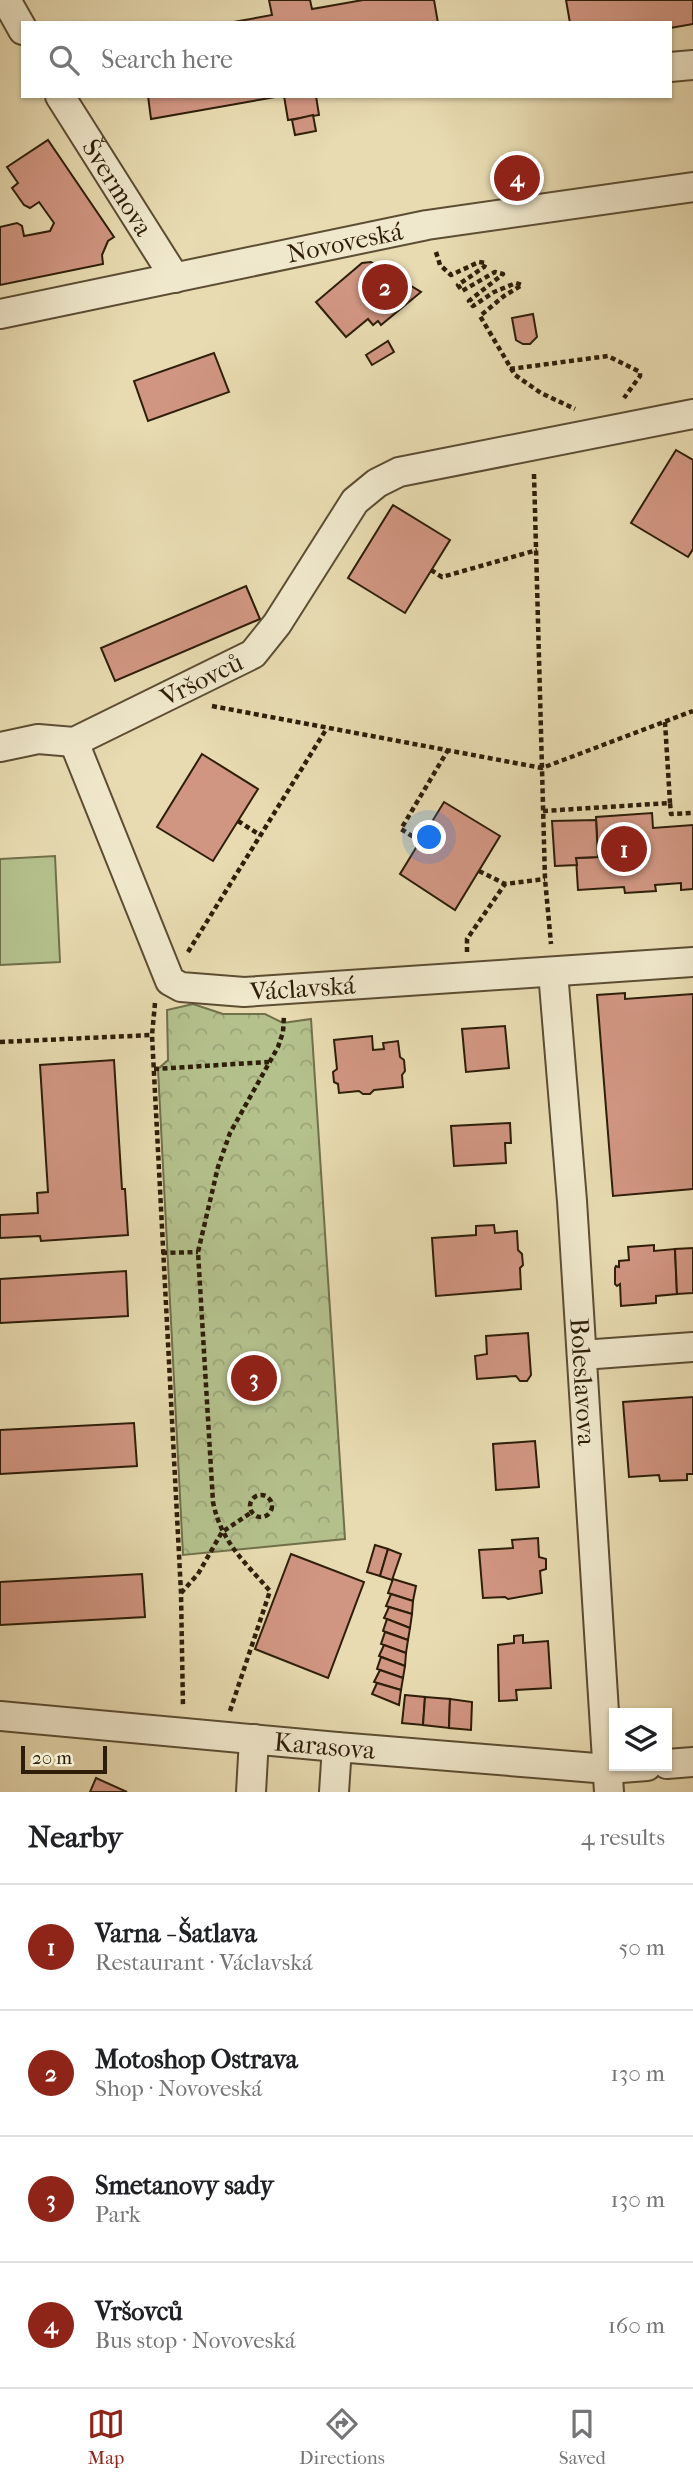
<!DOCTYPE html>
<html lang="en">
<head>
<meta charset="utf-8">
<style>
  body { margin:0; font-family:"IM FELL French Canon",serif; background:#f6f6f6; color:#202124 }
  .controls { position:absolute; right:21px; bottom:21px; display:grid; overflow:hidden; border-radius:0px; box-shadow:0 2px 5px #0004 }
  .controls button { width:63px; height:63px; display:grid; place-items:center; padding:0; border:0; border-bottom:2px solid #e0e0e0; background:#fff; color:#202124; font:35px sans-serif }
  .scale { position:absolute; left:21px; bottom:18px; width:86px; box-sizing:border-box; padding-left:7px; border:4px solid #2e1e09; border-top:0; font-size:19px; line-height:24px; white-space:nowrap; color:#2e1e09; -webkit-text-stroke:5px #f0e8cc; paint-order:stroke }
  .you { position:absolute; left:430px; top:838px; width:24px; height:24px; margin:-18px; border:5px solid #fff; border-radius:50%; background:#1a73e8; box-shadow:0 0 0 10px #1a73e833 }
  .badge { display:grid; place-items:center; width:46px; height:46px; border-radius:50%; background:#8f2418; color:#fff; font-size:23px; font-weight:700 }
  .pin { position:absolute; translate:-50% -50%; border:4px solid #fff; box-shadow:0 2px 7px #0006 }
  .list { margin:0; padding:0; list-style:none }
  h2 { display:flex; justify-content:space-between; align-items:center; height:91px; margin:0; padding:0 28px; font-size:30px }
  h2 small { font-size:23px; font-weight:400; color:#757577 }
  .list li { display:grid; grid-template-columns:46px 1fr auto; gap:21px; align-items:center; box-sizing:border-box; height:126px; padding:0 28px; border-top:2px solid #e0e0e0 }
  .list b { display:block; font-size:26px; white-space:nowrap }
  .list p { margin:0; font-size:23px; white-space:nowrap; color:#757577 }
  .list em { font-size:23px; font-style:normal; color:#757577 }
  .icon { flex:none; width:38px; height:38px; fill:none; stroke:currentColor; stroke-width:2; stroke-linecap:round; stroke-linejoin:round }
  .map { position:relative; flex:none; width:693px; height:1792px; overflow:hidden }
  .search { position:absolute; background:#fff; box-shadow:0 2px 5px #0004; left:21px; right:21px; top:21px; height:77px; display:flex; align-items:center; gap:18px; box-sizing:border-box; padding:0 24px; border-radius:0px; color:#757577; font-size:26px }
  .sheet { height:595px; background:#fff }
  nav { display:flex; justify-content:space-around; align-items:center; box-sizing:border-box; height:98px; border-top:2px solid #e0e0e0; background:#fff; font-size:19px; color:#757577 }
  nav a { display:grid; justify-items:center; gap:4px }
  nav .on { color:#8f2418 }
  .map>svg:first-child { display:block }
  .park { fill:url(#park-crowns); stroke:#71704b; stroke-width:2 }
  .pitch { fill:#b4c18d; stroke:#71704b; stroke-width:2 }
  .building { fill:#d19682; stroke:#2e1e09; stroke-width:2 }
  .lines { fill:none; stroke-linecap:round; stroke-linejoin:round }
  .minor-casing { stroke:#5c4d33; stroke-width:32 }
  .path { stroke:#2e1e09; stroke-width:4.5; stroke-dasharray:5 3.5; stroke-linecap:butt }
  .minor { stroke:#f0e8cc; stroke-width:28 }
  .labels { text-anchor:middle; stroke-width:5; stroke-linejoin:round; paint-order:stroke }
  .street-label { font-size:26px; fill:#2e1e09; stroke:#f0e8cc }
</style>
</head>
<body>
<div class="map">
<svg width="693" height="1792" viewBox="0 0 693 1792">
  <defs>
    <pattern id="park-crowns" width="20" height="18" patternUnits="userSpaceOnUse" patternTransform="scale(1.75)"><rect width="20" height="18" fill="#b4c18d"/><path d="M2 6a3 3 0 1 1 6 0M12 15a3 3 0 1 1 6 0" fill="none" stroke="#9ba578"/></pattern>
  </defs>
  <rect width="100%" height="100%" fill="#e8dbb1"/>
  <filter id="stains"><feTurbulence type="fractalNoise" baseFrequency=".00286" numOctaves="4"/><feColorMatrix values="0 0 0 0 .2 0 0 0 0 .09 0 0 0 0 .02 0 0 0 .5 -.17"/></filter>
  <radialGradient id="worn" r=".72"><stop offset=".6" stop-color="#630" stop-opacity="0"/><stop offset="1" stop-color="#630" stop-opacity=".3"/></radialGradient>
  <path class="park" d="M193 1004 223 1014H265L283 1023 311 1019 345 1539 183 1555 158 1069 168 1060 167 1010Z"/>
  <path class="pitch" d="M55 856 60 962 0 965V859Z"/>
  <g class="building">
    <path d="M269 0H310L312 9 363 0H434L438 23H228L272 15Z"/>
    <path d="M566 0H693V24L670 28V23H570Z"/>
    <path d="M148 96H281L151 119Z"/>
    <path d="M284 96H316L319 115 288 120Z"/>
    <path d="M313 115 316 131 295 135 292 120Z"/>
    <path d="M48 140 114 237 108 241 102 255 103 264 0 285V227L17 223 22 226 24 236 50 231 54 223 39 202 30 208 24 205 12 188 18 183 7 167Z"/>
    <path d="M371 262 421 292 381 325 378 321 373 325 368 319 346 337 316 302 362 263Z"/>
    <path d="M533 314 537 337 530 344H523L516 340 512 318Z"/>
    <path d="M388 341 394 352 372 365 366 355Z"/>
    <path d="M214 353 229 392 148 421 134 381Z"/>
    <path d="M676 450 693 460V549L688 557 631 523Z"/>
    <path d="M393 505 450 540 405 613 348 578Z"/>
    <path d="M246 586 260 619 115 681 101 648Z"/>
    <path d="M202 754 258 789 213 861 157 827Z"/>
    <path d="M444 802 500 836 455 910 400 874Z"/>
    <path d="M652 813 653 828 693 825V889L681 890V883L655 885 656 891 625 893 624 887 578 890 576 858 598 857 596 817Z"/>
    <path d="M596 820 598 857 576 858 577 865 555 866 552 821Z"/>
    <path d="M625 993V999L693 994V1189L613 1196 597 995Z"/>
    <path d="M505 1026 509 1068 466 1072 462 1029Z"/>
    <path d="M372 1036 373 1050 384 1049 383 1043 398 1041 400 1057 404 1060 405 1071 402 1075 403 1087 374 1090 370 1094H363L359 1091 339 1093 338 1084 334 1082 333 1072 337 1069 334 1040Z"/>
    <path d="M114 1060 122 1189H125L128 1235 41 1241 40 1236 0 1238V1215L38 1213 37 1193 48 1192 40 1065Z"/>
    <path d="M510 1123 511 1143H505L506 1163 454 1166 451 1126Z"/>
    <path d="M494 1225 495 1233 517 1231 518 1250 522 1254 523 1265 520 1268 521 1289 436 1296 432 1238 476 1235V1226Z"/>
    <path d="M654 1245V1251L675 1249 677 1294 656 1296V1303L621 1306 620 1284 617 1286 615 1284V1268L616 1266 619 1267V1261L629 1260 628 1247Z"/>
    <path d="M693 1248V1293L677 1294 675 1249Z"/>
    <path d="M126 1271 128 1316 0 1323V1279Z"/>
    <path d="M528 1333 531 1375 527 1381H520L516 1376 477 1379 475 1356 487 1354 486 1336Z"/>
    <path d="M693 1397V1474H687V1480L660 1481 659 1475 629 1477 623 1402Z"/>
    <path d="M134 1423 137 1466 0 1474V1430Z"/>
    <path d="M535 1441 539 1487 496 1490 493 1444Z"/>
    <path d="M538 1538 539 1557 546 1559V1569L540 1571 542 1593 508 1599 505 1597 483 1598 479 1550 513 1548 512 1540Z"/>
    <path d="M375 1545 388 1549 380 1576 367 1572Z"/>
    <path d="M388 1549 401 1554 392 1580 380 1576Z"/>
    <path d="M291 1554 364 1582 328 1678 255 1649Z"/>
    <path d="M142 1574 145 1617 0 1625V1582Z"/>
    <path d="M393 1579 416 1586 413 1601 388 1593Z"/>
    <path d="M391 1594 413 1601 412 1614 386 1606Z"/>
    <path d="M389 1607 412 1614 410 1628 384 1618Z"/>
    <path d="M387 1619 410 1628 408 1640 383 1631Z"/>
    <path d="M385 1632 408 1640 406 1653 381 1644Z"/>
    <path d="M523 1635V1643L548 1641 551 1688 516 1690 517 1700 499 1701 498 1645 514 1643V1636Z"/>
    <path d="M384 1645 406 1653 405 1666 379 1656Z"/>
    <path d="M381 1657 405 1666 403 1678 377 1669Z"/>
    <path d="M380 1670 403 1678 401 1690 374 1682Z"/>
    <path d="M377 1683 401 1690 399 1705 372 1694Z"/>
    <path d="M405 1695 425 1697 423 1725 402 1723Z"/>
    <path d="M425 1697 450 1699 449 1728 423 1725Z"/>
    <path d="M450 1699 472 1702 471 1730 449 1728Z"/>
    <path d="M96 1778 127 1792H90Z"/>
  </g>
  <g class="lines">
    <defs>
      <g id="minor">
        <path d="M6 0 23 30"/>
        <path d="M670 67 693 65"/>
        <path id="s1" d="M60 96 175 278"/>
        <path id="s2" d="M0 314 427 225 693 187"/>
        <path id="s3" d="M74 742 170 981 181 987 244 992 693 962"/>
        <path id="s4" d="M0 747 38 739 74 742 253 654 277 624 355 501 377 483 399 472 693 414"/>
        <path id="s5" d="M553 972 572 1201 609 1792"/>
        <path d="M582 1355 693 1347"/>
        <path id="s6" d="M0 1716 337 1747 608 1769 647 1766"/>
        <path d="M667 1764 693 1762"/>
        <path d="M251 1792 254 1739"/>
        <path d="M334 1792 337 1747"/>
      </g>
    </defs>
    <use href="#minor" class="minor-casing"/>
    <g class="path">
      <path d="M436 252 440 265 451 275 479 262 486 263 484 267 458 285 462 291 495 272 503 274 469 301 473 306 494 292 516 283 522 285 504 296 480 316 515 375 541 393 575 409"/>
      <path d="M510 369 608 356 640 372V376L624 398"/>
      <path d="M534 474 545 879 551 944"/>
      <path d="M431 570 442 577 537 550"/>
      <path d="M212 706 542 768 693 711"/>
      <path d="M665 722 670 803"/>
      <path d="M543 811 670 803 671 814 693 813"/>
      <path d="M238 821 260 835"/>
      <path d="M420 841 401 829 448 750"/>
      <path d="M479 871 505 884"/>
      <path d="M188 952 327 728"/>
      <path d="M467 952V939L505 884 545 879"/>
      <path d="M155 1003 152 1035 181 1593 183 1707"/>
      <path d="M0 1042 152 1035"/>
      <path d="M154 1069 269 1062"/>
      <path d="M162 1253 198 1252"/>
      <circle cx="261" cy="1506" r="11"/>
      <path d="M181 1593 198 1574 222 1532 252 1512"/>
      <path d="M230 1711 270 1591C244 1561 221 1542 213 1502L198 1252 218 1167 230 1133 278 1047 283 1032 284 1015"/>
    </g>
    <use href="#minor" class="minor"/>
  </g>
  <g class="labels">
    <g class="street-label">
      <text dy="9" stroke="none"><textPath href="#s1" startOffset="108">Švermova</textPath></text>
      <text dy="9" stroke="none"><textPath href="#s2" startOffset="352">Novoveská</textPath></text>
      <text dy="9" stroke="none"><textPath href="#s4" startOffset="217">Vršovců</textPath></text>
      <text dy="9" stroke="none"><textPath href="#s3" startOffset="392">Václavská</textPath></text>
      <text dy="9" stroke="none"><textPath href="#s5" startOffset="411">Boleslavova</textPath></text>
      <text dy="9" stroke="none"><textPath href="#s6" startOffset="326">Karasova</textPath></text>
    </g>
  </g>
  <rect width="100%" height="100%" filter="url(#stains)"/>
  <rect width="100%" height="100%" fill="url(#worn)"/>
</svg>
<div class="controls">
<button><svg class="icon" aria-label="layers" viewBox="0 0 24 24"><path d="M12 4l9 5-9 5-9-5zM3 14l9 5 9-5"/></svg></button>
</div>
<div class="scale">20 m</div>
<div class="you"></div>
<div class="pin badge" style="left:624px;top:849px">1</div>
<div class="pin badge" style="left:385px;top:287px">2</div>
<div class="pin badge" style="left:254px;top:1378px">3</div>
<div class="pin badge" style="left:517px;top:178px">4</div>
<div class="search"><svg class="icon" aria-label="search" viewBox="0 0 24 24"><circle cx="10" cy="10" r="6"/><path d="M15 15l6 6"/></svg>Search here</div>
</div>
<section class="sheet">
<h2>Nearby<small>4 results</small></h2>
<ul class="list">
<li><span class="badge">1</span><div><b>Varna - Šatlava</b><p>Restaurant · Václavská</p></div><em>50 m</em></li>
<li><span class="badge">2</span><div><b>Motoshop Ostrava</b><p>Shop · Novoveská</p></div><em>130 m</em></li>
<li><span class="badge">3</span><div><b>Smetanovy sady</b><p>Park</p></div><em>130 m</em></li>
<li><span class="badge">4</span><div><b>Vršovců</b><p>Bus stop · Novoveská</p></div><em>160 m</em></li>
</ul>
</section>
<nav>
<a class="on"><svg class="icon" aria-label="map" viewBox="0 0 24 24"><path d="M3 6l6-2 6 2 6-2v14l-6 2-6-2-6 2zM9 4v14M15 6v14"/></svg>Map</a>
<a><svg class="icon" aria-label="directions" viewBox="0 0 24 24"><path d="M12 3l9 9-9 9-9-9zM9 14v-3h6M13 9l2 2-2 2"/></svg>Directions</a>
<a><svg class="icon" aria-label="saved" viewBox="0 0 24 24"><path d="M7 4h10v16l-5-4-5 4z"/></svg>Saved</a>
</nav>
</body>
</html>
